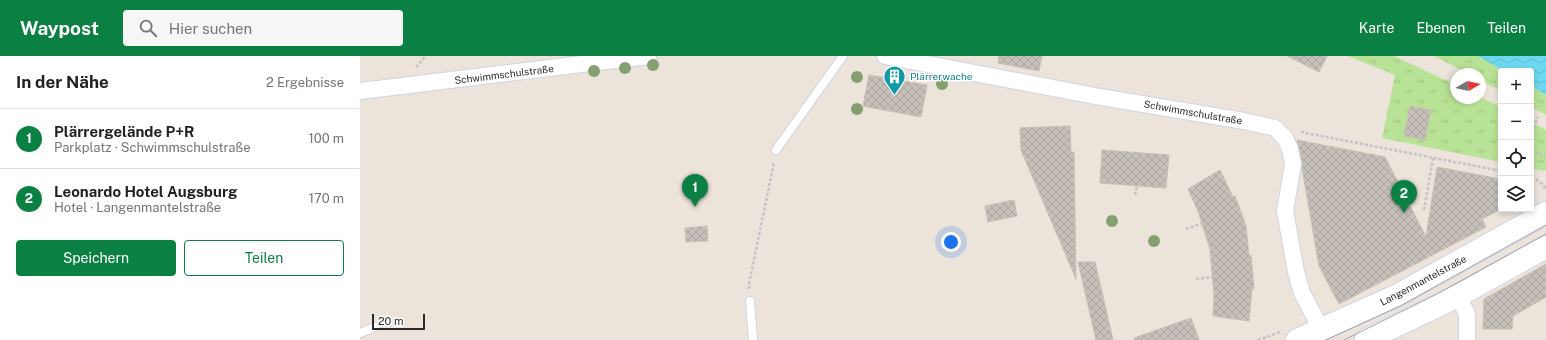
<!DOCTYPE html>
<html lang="de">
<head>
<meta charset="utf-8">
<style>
  body { margin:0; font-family:"Public Sans",sans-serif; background:#f6f6f6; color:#202124 }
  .controls { position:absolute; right:12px; top:12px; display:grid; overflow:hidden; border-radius:4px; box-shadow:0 2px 6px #0003 }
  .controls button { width:36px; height:36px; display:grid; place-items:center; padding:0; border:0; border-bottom:1px solid #e0e0e0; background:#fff; color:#202124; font:20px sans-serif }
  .compass { position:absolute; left:1090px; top:12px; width:36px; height:36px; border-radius:50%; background:#fff; box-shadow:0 2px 6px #0003; rotate:81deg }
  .scale { position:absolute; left:12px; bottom:10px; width:53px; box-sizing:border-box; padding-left:4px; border:2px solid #292929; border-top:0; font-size:11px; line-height:14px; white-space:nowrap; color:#292929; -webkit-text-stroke:3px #fff; paint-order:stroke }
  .you { position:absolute; left:591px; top:186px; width:14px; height:14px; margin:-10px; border:3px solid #fff; border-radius:50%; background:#1a73e8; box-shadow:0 0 0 6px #1a73e833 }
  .badge { display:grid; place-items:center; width:26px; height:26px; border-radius:50%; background:#0b8043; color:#fff; font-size:13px; font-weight:700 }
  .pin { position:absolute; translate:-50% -33px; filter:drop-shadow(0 1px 2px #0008) }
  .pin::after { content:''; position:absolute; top:21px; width:14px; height:12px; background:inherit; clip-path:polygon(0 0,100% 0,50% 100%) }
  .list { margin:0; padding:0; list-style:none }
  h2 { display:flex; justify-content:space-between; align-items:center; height:52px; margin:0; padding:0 16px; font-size:17px }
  h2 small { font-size:13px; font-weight:400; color:#757577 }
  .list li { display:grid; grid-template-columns:26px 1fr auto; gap:12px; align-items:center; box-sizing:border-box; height:60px; padding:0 16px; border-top:1px solid #e0e0e0 }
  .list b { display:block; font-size:15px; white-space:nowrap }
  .list p { margin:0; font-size:13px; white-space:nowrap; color:#757577 }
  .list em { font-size:13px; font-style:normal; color:#757577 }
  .actions { display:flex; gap:8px; padding:12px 16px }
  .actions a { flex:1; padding:9px 0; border:1px solid #0b8043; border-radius:4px; text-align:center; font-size:14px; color:#0b8043 }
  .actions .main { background:#0b8043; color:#fff }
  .icon { flex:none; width:22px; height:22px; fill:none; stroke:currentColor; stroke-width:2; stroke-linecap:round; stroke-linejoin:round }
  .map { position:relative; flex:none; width:1186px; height:284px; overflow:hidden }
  header { display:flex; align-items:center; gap:24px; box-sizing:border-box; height:56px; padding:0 20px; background:#0b8043; color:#fff }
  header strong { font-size:19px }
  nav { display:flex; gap:22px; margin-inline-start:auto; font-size:14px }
  .search { width:280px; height:36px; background:#f6f6f6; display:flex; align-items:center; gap:10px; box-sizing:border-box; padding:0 14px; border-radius:4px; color:#757577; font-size:15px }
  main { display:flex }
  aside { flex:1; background:#fff }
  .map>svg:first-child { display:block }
  .grass { fill:url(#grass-tufts) }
  .water { fill:url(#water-waves) }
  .building { fill:url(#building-cross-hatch); stroke:#c7bfb4 }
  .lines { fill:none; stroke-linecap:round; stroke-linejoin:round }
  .service-casing { stroke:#d0d5e2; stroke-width:10 }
  .minor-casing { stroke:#d0d5e2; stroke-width:18 }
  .secondary-casing { stroke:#d0d5e2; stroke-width:24 }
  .path { stroke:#c3c3c3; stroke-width:2.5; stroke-dasharray:3 2; stroke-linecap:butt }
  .service { stroke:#fff; stroke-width:8 }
  .minor { stroke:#fff; stroke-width:16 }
  .secondary { stroke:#fff; stroke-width:22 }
  .tram { stroke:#9ea3b4; stroke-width:1 }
  .tree { fill:#859f70 }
  .labels { text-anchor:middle; stroke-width:3; stroke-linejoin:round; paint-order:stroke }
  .street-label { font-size:10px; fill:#292929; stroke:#fff }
  .culture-label { font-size:10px; fill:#0d838f; stroke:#fff; text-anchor:start }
</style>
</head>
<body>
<header>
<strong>Waypost</strong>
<div class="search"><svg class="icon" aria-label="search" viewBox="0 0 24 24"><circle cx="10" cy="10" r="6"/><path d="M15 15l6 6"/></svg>Hier suchen</div>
<nav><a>Karte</a><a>Ebenen</a><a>Teilen</a></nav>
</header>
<main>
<aside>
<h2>In der Nähe<small>2 Ergebnisse</small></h2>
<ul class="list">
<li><span class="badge">1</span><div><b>Plärrergelände P+R</b><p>Parkplatz · Schwimmschulstraße</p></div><em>100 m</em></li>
<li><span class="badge">2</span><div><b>Leonardo Hotel Augsburg</b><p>Hotel · Langenmantelstraße</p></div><em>170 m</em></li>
</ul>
<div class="actions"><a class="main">Speichern</a><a>Teilen</a></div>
</aside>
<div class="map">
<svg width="1186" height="284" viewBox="0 0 1186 284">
  <defs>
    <pattern id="grass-tufts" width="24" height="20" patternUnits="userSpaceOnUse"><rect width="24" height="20" fill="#b8e396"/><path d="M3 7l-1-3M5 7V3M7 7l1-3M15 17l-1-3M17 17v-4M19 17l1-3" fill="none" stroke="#9ec381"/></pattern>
    <pattern id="water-waves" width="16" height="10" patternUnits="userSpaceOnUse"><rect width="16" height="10" fill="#6cd9f0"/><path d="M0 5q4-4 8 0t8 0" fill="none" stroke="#5ebace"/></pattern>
    <pattern id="building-cross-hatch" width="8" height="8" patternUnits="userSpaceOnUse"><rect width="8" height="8" fill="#c7c0ba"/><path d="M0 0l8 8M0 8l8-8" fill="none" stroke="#aba5a0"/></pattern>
  </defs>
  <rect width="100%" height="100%" fill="#ece3db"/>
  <g class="grass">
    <path d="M988 0H1034L1096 29V42H1120V41L1141 51V106L1022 82 1035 19Z"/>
    <path d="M1074 0H1118L1144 15H1141V35L1120 24V18H1109Z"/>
    <path d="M1171 30 1186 39V59L1171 51Z"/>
    <path d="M1171 66 1186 74V114L1184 115 1171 112Z"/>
  </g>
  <path class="water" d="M1118 0H1186V39L1171 30V15H1144Z"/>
  <g class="building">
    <path d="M639 0H682L679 15 638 7Z"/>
    <path d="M927 0H967L959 16Z"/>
    <path d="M509 19 567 29 561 61 503 50Z"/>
    <path d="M1050 50 1071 54 1065 84 1044 80Z"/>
    <path d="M710 70 711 96H714L716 223 661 94 660 72Z"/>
    <path d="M937 84 1025 101 1066 181 1077 111 1135 122 1141 125V153L1122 163 1126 171 979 248 959 210 942 112V106Z"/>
    <path d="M742 94 809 99 806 132 740 127Z"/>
    <path d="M860 114 873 141 875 140 881 156 886 170 889 200 891 199 894 233H892L889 265 853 260 854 240 850 193 838 155 828 133Z"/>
    <path d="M654 144 657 160 628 166 625 150Z"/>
    <path d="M347 170 348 185 326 186 325 172Z"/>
    <path d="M718 206H735L753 284H736Z"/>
    <path d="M1186 208V241L1153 260 1152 273H1123L1124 243Z"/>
    <path d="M831 262 839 284H775L774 282Z"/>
  </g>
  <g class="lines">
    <defs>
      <g id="service">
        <path d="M416 94 483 0"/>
        <path d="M390 245 393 284"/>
        <path d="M0 277 15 271"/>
      </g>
      <g id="minor">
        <path d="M525 0 735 40 884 65 915 72 925 82 930 93 933 108 925 155 936 216 942 237 961 273"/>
        <path d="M0 35 288 0"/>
        <path d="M1098 240 1107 258V284"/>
      </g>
      <g id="secondary">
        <path d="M937 284 1036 240 1186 157"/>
        <path d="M1006 284 1098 240 1186 191"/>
      </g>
    </defs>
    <use href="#service" class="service-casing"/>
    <use href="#minor" class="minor-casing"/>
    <use href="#secondary" class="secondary-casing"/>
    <g class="path">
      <path d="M56 11 66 0"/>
      <path d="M941 76 1141 115"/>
      <path d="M1171 76 1178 61"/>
      <path d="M1171 94 1186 101"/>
      <path d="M1171 122C1178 123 1183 128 1186 134"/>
      <path d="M775 139 777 130"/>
      <path d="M1064 154 1073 102"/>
      <path d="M826 173 843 167"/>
      <path d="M836 223 853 221"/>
      <path d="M389 233V228L414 106"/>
      <path d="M898 284 920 276"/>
    </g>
    <use href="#service" class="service"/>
    <use href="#minor" class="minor"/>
    <use href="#secondary" class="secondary"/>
    <g class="tram">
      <path d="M966 284 1042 249 1186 169"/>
      <path d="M984 284 1077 238 1186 178"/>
    </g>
  </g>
  <g class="tree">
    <circle cx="293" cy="9" r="6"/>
    <circle cx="265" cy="12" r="6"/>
    <circle cx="234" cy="15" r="6"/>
    <circle cx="497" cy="21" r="6"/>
    <circle cx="582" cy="28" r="6"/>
    <circle cx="497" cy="53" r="6"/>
    <circle cx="752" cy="165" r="6"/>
    <circle cx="794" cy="185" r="6"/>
  </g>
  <defs>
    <symbol id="building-pin" viewBox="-11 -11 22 30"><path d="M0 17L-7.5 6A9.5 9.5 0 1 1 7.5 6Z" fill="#0f9aa8" stroke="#fff"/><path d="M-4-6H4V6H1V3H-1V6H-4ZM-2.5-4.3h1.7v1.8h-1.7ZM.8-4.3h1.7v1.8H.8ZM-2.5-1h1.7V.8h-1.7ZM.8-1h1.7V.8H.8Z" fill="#fff"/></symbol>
  </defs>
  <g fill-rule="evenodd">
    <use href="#building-pin" x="522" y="8" width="25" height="34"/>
  </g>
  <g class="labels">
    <g class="street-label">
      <text transform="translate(144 18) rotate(-7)" y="4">Schwimmschulstraße</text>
      <text transform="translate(833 56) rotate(10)" y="4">Schwimmschulstraße</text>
      <text transform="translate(1063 224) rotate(-28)" y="4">Langenmantelstraße</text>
    </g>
    <g class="culture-label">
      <text x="550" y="24">Plärrerwache</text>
    </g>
  </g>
</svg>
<div class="controls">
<button>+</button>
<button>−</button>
<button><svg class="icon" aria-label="locate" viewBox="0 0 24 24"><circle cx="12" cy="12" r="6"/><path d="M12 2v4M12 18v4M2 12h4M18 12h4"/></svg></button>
<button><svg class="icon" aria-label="layers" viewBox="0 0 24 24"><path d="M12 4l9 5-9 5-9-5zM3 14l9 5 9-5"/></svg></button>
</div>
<svg class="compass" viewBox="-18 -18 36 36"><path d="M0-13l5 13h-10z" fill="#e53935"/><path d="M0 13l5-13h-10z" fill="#757577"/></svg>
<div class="scale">20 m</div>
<div class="you"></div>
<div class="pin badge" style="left:335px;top:151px">1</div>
<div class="pin badge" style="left:1044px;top:157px">2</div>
</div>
</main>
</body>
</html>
